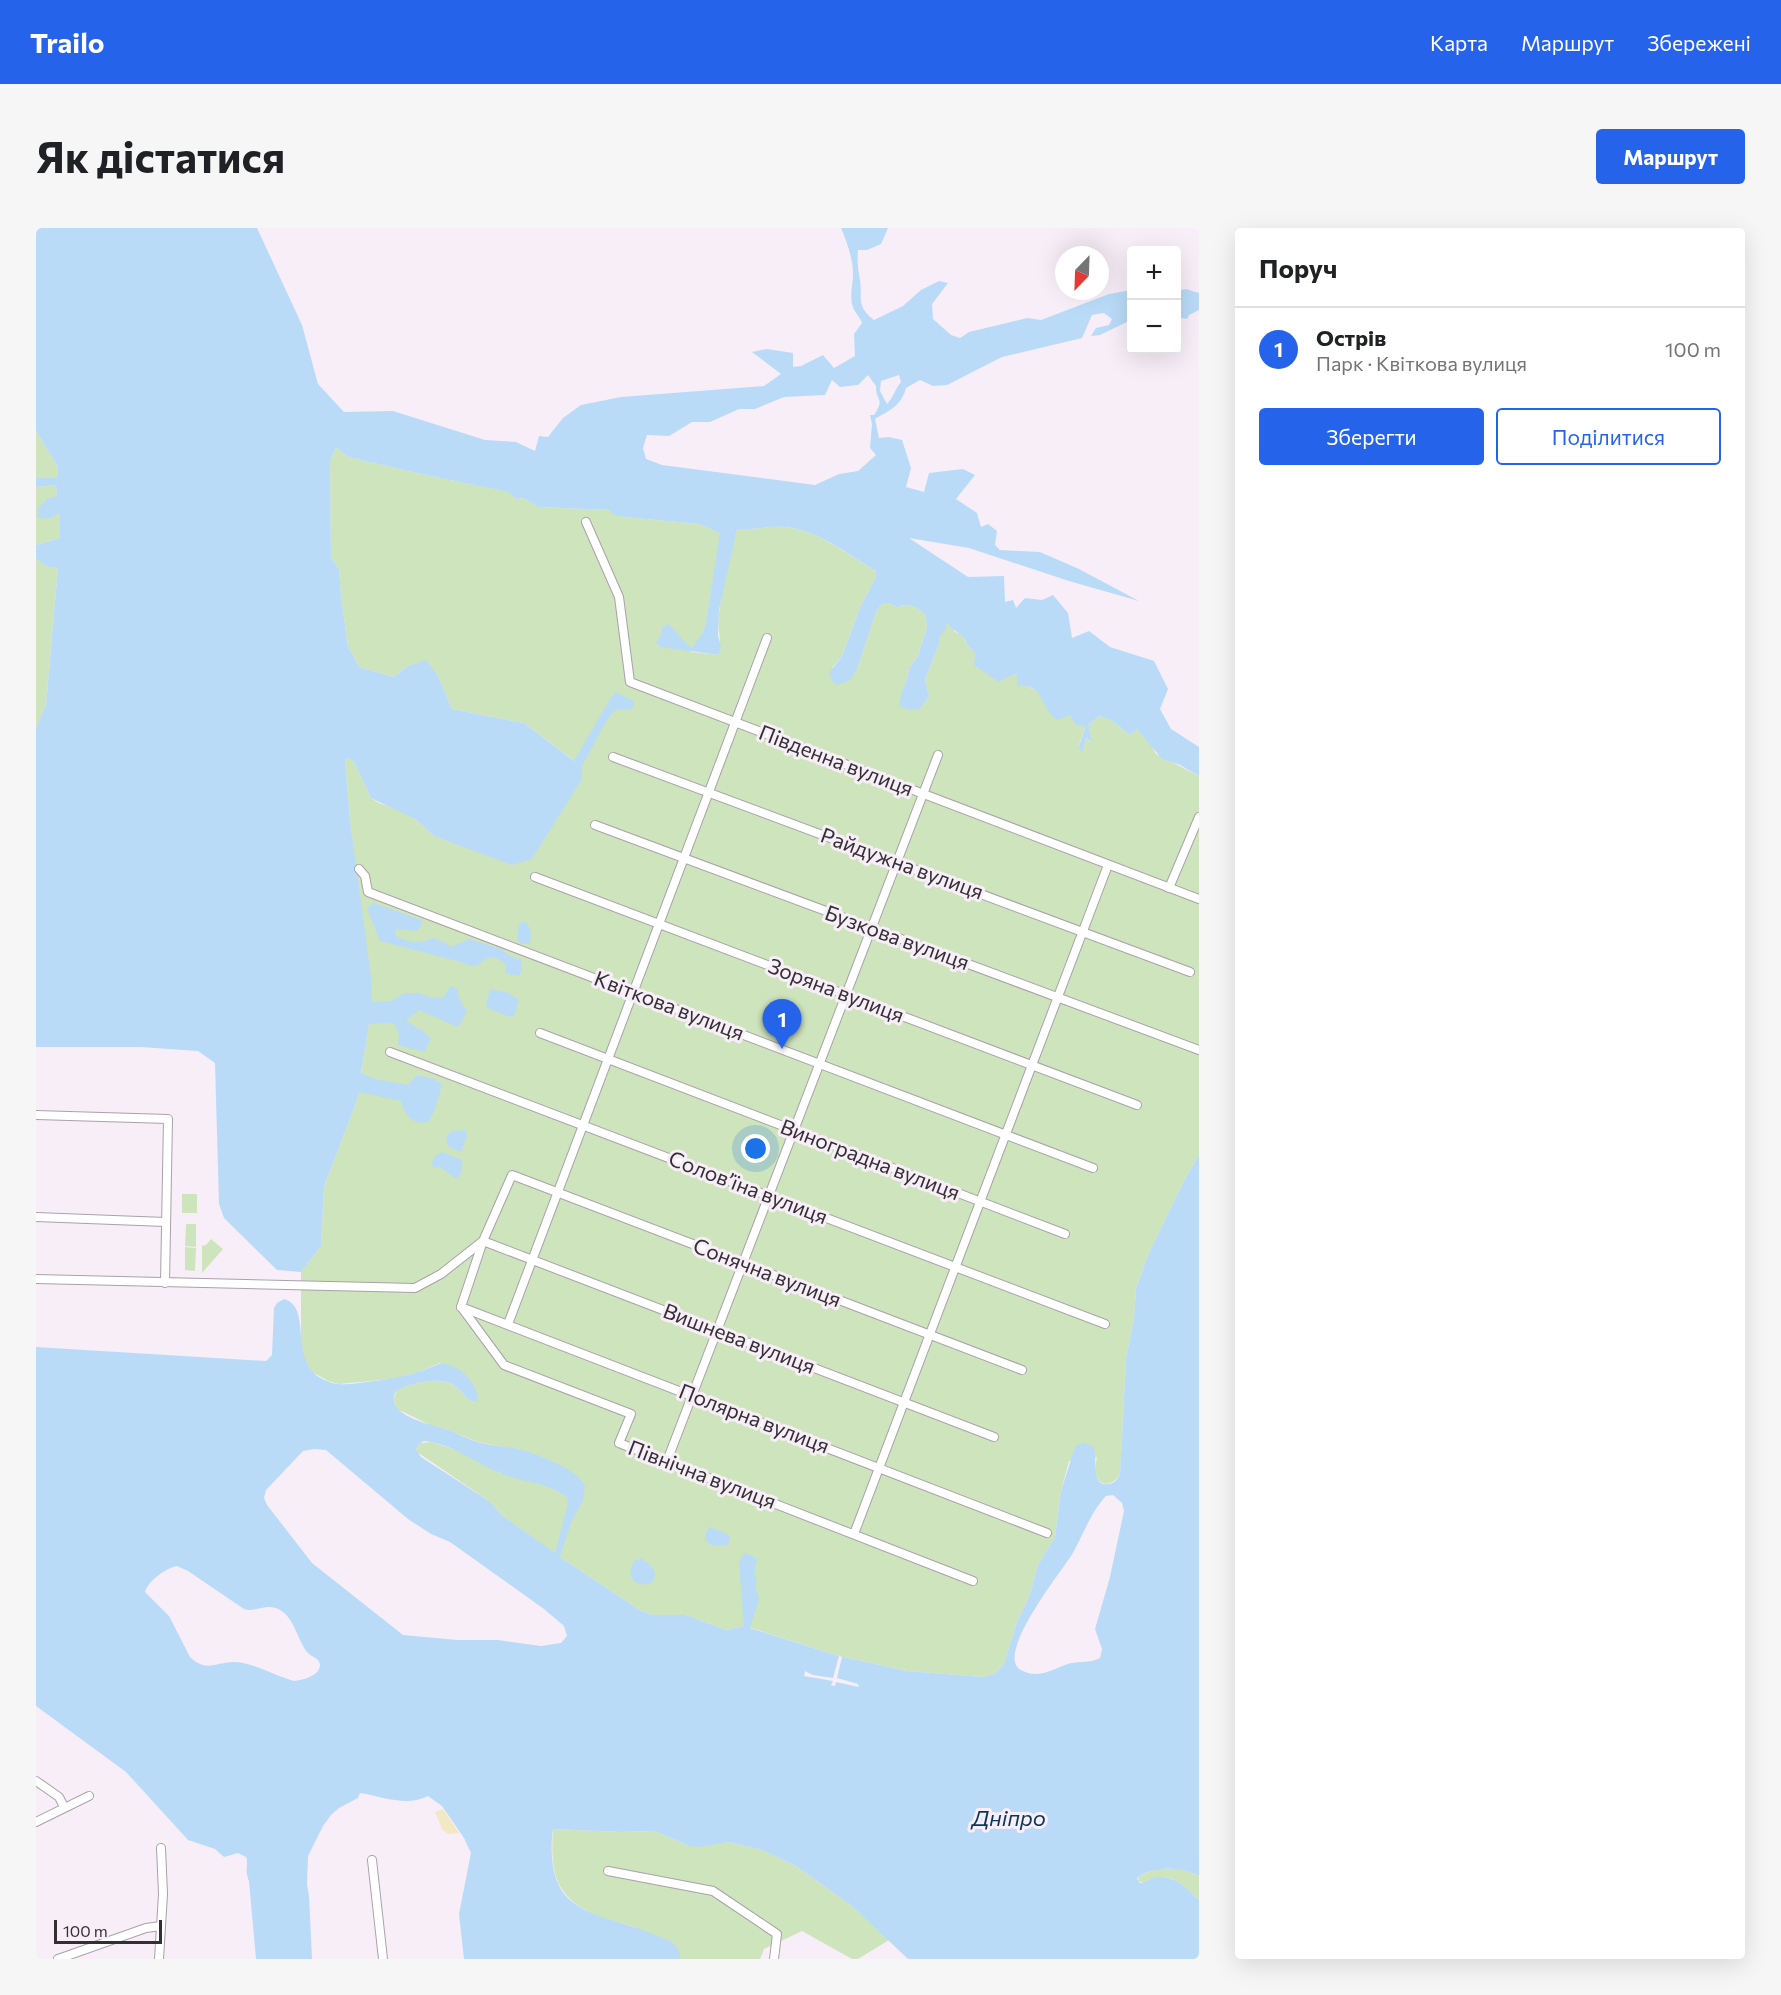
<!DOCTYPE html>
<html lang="uk">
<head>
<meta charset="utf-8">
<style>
  body { margin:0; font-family:Commissioner,sans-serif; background:#f6f6f6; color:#202124 }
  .controls { position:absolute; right:18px; top:18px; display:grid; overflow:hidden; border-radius:6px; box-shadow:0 6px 24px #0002 }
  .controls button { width:54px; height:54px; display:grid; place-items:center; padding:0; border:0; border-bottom:2px solid #e0e0e0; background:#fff; color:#202124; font:30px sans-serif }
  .compass { position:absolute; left:1019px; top:18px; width:54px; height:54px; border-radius:50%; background:#fff; box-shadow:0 6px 24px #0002; rotate:203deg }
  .scale { position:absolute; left:18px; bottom:15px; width:108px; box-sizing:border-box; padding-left:6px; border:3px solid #333034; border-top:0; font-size:16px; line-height:21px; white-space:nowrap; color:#333034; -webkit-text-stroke:4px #f8eef8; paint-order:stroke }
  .you { position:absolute; left:720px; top:921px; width:21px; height:21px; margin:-15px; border:4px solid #fff; border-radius:50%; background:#1a73e8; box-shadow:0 0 0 9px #1a73e833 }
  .badge { display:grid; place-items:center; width:39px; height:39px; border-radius:50%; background:#2563eb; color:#fff; font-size:20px; font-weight:700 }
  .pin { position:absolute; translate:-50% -50px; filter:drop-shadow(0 2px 3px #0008) }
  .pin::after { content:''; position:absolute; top:32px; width:21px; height:18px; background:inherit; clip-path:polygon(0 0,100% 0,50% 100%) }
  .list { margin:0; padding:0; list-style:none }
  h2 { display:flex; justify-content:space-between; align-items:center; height:78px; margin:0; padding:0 24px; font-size:26px }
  h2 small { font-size:20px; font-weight:400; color:#757577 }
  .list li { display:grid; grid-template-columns:39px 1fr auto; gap:18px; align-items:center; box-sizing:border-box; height:84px; padding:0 24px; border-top:2px solid #e0e0e0 }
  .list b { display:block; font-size:22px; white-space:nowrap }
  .list p { margin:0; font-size:20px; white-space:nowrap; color:#757577 }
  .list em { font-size:20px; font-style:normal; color:#757577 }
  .actions { display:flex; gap:12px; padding:18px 24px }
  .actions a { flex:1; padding:14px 0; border:2px solid #2563eb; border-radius:6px; text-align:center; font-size:21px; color:#2563eb }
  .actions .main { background:#2563eb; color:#fff }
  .map { position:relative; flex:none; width:1163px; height:1731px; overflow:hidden; border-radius:6px }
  header { display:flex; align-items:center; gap:36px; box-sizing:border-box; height:84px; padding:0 30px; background:#2563eb; color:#fff }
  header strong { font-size:28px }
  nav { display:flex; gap:33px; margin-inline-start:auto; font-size:21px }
  .intro { display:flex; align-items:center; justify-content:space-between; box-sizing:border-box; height:144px; padding:0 36px }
  h1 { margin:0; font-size:42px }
  .button { padding:15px 27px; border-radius:6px; background:#2563eb; color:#fff; font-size:21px; font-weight:700 }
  main { display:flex; gap:36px; padding:0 36px }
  aside { flex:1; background:#fff; border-radius:6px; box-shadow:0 6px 24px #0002 }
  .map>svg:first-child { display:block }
  .green { fill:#cde4bd }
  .sand { fill:#f2e8c3 }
  .water { fill:#b9dbf7; fill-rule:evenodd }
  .pier { fill:#f8eef8 }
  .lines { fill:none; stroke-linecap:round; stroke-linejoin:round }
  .street-casing { stroke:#aaa1aa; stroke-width:10 }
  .street { stroke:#fff; stroke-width:8 }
  .labels { text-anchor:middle; stroke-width:6; stroke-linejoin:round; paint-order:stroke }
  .street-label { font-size:21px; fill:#333034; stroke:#f8eef8 }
  .water-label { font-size:22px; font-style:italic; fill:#093755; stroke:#f8eef8 }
</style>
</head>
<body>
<header>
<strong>Trailo</strong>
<nav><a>Карта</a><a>Маршрут</a><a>Збережені</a></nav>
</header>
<div class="intro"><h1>Як дістатися</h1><a class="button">Маршрут</a></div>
<main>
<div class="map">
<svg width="1163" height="1731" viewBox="0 0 1163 1731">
  <rect width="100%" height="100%" fill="#f8eef8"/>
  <g class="green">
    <path d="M0 203 22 239 21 250H0Z"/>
    <path d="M300 219 312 229 385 246 473 264 480 271 488 270 502 279 573 282 588 289 663 296 685 305 670 394 667 404 655 424 683 427C686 414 681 401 683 385 686 360 695 326 701 301 717 302 733 298 748 299 784 302 809 326 840 343V349L825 377 806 428 796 440 821 441 841 382 847 375H853L862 380 866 377 877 378 889 386 891 399 882 428 873 440 872 449 866 463 884 481 893 468 889 452 903 416V409L910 393 919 404 925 406 935 422 941 425 938 432 981 447 989 457 1002 464 1006 470 1035 488 1040 496 1046 497 1051 494 1043 517 1047 523 1050 510 1054 514 1053 496 1064 488 1075 492 1094 507 1101 501 1113 513 1120 526 1163 548V927L1150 949 1111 1029 1100 1061 1098 1090 1090 1131 1084 1246C1080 1255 1066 1261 1061 1249 1058 1243 1060 1235 1061 1229L1033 1233 1025 1263 1019 1309 1002 1337 993 1369 981 1394 968 1436 959 1446 947 1449 871 1443 803 1428 709 1398 690 1402 650 1387H617L605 1383 518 1325 467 1288 453 1273 381 1224 380 1221 384 1215 396 1214 425 1224 463 1245 510 1257 538 1273 490 1223 442 1214 410 1201 396 1198 361 1181 357 1172 361 1162C378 1155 406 1146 422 1160 428 1166 431 1173 440 1174L404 1135 383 1144 356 1151 303 1156 292 1153 276 1144 268 1131 265 1113V1044L285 1018 288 959 321 872 336 774 314 592 309 532 313 530 318 534 335 570 343 575 361 581 379 591 398 608 545 538 488 495 416 481 402 448 372 438 358 449 323 439 312 418 305 368 303 341 295 330 294 234Z"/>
    <path d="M20 257 21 268 12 291 24 284V310L0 317V259Z"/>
    <path d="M0 331 12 339H22L10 477 0 500Z"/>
    <rect x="146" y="966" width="15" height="19"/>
    <path d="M150 996H160V1019L149 1018Z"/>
    <path d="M175 1011 187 1021 166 1045V1018L170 1017Z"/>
    <path d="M149 1019 160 1020 159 1043 149 1042Z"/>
    <path d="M517 1601 584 1604 619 1603 653 1618 692 1614 726 1622 760 1638 816 1678 853 1712 822 1731H816L766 1703 728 1721 724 1731H644V1724C630 1716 617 1707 603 1701 590 1695 575 1694 562 1688 519 1670 514 1645 517 1601Z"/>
    <path d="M1120 1641H1146L1163 1648V1672C1144 1655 1133 1641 1108 1655L1102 1653 1103 1648Z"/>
  </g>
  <path class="sand" d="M407 1581 423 1605 412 1606 406 1601 399 1584Z"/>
  <g class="water">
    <path d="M0 0H221L266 97 282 156 308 184 357 183 449 212 480 214 499 223 503 208 512 209 527 190 545 177 585 169 728 158 745 146 716 124 731 121 757 125V139L765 138 787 127 798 140 819 128 818 106 826 95C824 89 819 85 817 79 813 69 817 57 817 46 817 31 811 14 805 0H852L845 16 831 22H822C821 33 822 41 824 52 827 69 819 78 838 92L867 78 885 62 903 53 912 55 896 76 897 91 915 107 924 110 933 104 991 90 1005 92 1073 66 1095 62V92L1064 107 1055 108 1060 100 1073 97 1076 91 1068 85 1056 87 1046 110 966 129 911 157 897 158 884 152 870 160C865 178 854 182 839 191L843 210 853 209 866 212 875 240 870 259 888 264 893 245 927 241 939 247 920 271 941 285 945 299 952 296 961 303 959 317 964 322 1004 324 1043 341 1103 373 1033 353 933 320 873 310 932 349 968 348 969 374 977 372 980 380 989 370 1006 372 1017 367 1032 385 1036 410 1053 403 1074 419 1118 433 1132 461 1124 481 1135 501 1163 519V548L1144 537 1126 531 1101 501 1094 507 1075 492 1064 488 1053 496 1055 514 1050 510 1047 523 1044 522 1043 518 1050 497 1048 499 1046 497H1040L1034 487 1022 492C1004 482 1009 455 981 458V447L978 446 963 454 939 438 938 433 940 425C932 421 932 415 926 408 921 403 915 402 911 394L909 403 903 409V416L889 452 893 468 884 481 873 482 863 478 866 463 872 449 873 440 882 428 891 399 889 386 877 378 866 377 862 380 853 375H847L841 382 821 441 814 452 800 457 796 452 793 445 806 428 825 377 840 349V343C810 326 784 302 748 299 733 298 717 302 701 301L683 382 682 408 685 418 683 427 624 419 620 414 626 405V399L632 396C641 403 646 413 656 420L667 404 670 394 684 305 663 296 588 289 578 287 573 282 502 279 488 270 480 271 472 264 385 246 312 229 300 219 294 234 295 330 303 341 305 368 312 418 323 439 358 449 372 438 390 432 402 448 416 481 488 495 538 533 574 471 580 464 599 474 595 482 582 481 577 484 568 497 546 538V551L496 631 476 637 398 608 379 591 335 570 318 534 313 530 309 532 314 592 335 749 336 774 355 773 368 765H383L396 770 407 769 415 758 421 761 423 770 431 783 422 799 383 782 370 793 387 803 395 811 388 824 362 817 363 806 358 795 333 796 325 845 339 851 372 857 381 847 398 851 406 856 399 882 392 894C376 897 369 887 365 873L323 864 321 872 288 959 285 1018 265 1044 241 1042 188 990 183 976 179 835 162 823 104 819H0V500L10 477 22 339H12L0 331V317L24 310V285L12 291 1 289V282L11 271 21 268 20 257 0 259V250H21L22 239 0 203ZM832 147 840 158C839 173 850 169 838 187H834L836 196 834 220 840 227 822 243 803 246 779 257 626 237 610 231 607 220 611 207 633 208 656 194H674L703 181H719L748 169 789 167 796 152 804 159 822 157ZM863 147 865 154C859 161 857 170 851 176L844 163 845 153Z"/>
    <path d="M1150 61 1163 65V82L1153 87 1151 91 1140 89 1141 63Z"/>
    <path d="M337 675 386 692 385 698 380 703 360 701 359 707C368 714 386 716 396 710L408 714 415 719 433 711 465 721 472 727 485 732 486 741 483 748 469 745 470 736C443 716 453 748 425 734L344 713 331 680Z"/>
    <path d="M488 693C496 700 496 706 493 716H486L481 712 483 696Z"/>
    <path d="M454 761 473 765 483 772 479 786 475 789 453 781 450 778Z"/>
    <path d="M429 902 431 908 425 924 413 919 410 911 414 904Z"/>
    <path d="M406 924 426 932V940L423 949 419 950 404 939 397 940 396 935 399 928Z"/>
    <path d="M1163 927V1648C1144 1639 1122 1638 1103 1648L1101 1651 1104 1655C1111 1655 1115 1650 1122 1649 1140 1648 1150 1660 1163 1672V1731H872L816 1678 760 1638 726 1622 692 1614 665 1619 653 1618 619 1603 584 1604 517 1601C514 1621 515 1652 530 1668 548 1687 577 1692 601 1700 613 1704 624 1709 636 1714L644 1724V1731H428L423 1686 435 1625 428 1610 406 1578 392 1568C371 1579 348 1569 324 1565L322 1570 303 1580 295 1587 287 1598 272 1628 271 1656 273 1668 276 1731H220L213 1653C208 1642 213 1637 210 1629L202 1625 188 1629 179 1621 152 1612 90 1544 0 1478V1119L230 1133 236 1127 238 1080 241 1075 248 1071C281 1080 244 1146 302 1156 312 1157 321 1155 330 1154 349 1152 367 1149 385 1143 392 1141 399 1137 406 1135 425 1139 436 1150 442 1168L440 1174C431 1173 428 1166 422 1160 406 1146 378 1155 361 1162 344 1186 395 1197 410 1201 422 1205 433 1212 445 1215 460 1218 476 1219 490 1223 507 1229 542 1242 549 1258L547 1273 536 1292 524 1329 605 1383 617 1387H650L690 1402 708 1398 703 1335 708 1325 715 1327 721 1332 718 1345 721 1351 719 1358 723 1371 714 1400 803 1428 871 1443 947 1449 959 1446 968 1436 981 1394 993 1369 1002 1337 1019 1309 1025 1263 1038 1222 1041 1217 1047 1215 1057 1218C1063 1229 1053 1259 1073 1256 1079 1255 1082 1251 1084 1246L1090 1131 1098 1090 1100 1061 1111 1029 1150 949ZM388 1213C417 1216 439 1235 466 1246 492 1256 507 1252 532 1270L531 1279 519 1325 467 1288 453 1273 385 1229 380 1221 384 1215ZM278 1221 290 1222 372 1291 395 1306 414 1314 508 1381 528 1398 531 1408 525 1415 505 1418 462 1412H421L367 1407 276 1335 231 1277 228 1270 230 1262 267 1223ZM1077 1267 1086 1275 1088 1283 1074 1349 1059 1401 1066 1421 1064 1430C1054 1436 1040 1432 1029 1437 1014 1443 1000 1451 985 1442 958 1428 1024 1345 1035 1328 1047 1308 1054 1285 1070 1268ZM141 1338 152 1343 208 1381C220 1385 231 1374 244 1382 259 1391 261 1411 271 1424 275 1429 284 1430 284 1437 284 1448 266 1452 258 1453 239 1448 218 1435 199 1434 179 1434 171 1445 154 1429L133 1388 109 1364C112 1353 130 1340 141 1338Z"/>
    <path d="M675 1299 693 1307 694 1312 691 1317 678 1318 669 1313C669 1307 669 1302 675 1299Z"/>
    <path d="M606 1331C615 1338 625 1344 615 1355 598 1361 589 1347 599 1332Z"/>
  </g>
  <path class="pier" d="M803 1428 806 1429 801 1450 822 1456 823 1459 800 1454 799 1458 795 1457 797 1453 768 1448 769 1443 777 1447 797 1450Z"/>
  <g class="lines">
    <defs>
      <g id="street">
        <path d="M550 294 583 369 594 454 1163 671"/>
        <path d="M577 529 1154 744"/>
        <path d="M559 597 1163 822"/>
        <path d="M323 641 329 648 332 664 1057 940"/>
        <path d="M499 649 1101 877"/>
        <path d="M1133 660 1163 589"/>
        <path d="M504 805 1029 1006"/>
        <path d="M354 824 1069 1096"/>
        <path d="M0 887 132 891 129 1055"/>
        <path d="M0 989 129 994"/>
        <path d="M0 1051 379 1060 405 1046 447 1013 958 1209"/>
        <path d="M425 1079 447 1013 476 947 986 1142"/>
        <path d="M425 1079 1011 1305"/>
        <path d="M426 1080 468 1137 595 1186 583 1215 937 1353"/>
        <path d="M472 1096 731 410"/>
        <path d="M631 1233 902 527"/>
        <path d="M818 1306 1072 637"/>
        <path d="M0 1553 23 1569 28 1579"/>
        <path d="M0 1594 53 1568"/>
        <path d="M336 1632 347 1731"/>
        <path d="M572 1643 677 1663 741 1706 738 1731"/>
        <path d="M22 1731 110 1700 125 1698"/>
        <path d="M123 1731 127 1666 125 1620"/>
      </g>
    </defs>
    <use href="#street" class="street-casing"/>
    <use href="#street" class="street"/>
  </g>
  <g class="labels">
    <g class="street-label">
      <text transform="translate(800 533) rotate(21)" y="7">Південна вулиця</text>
      <text transform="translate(866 636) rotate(20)" y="7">Райдужна вулиця</text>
      <text transform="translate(861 710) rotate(20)" y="7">Бузкова вулиця</text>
      <text transform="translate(800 763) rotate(21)" y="7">Зоряна вулиця</text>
      <text transform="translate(633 778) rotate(21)" y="7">Квіткова вулиця</text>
      <text transform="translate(834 932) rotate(21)" y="7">Виноградна вулиця</text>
      <text transform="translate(712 960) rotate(21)" y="7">Соловʼїна вулиця</text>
      <text transform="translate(731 1045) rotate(21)" y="7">Сонячна вулиця</text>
      <text transform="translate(703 1111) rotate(21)" y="7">Вишнева вулиця</text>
      <text transform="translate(718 1191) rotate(21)" y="7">Полярна вулиця</text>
      <text transform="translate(666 1247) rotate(21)" y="7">Північна вулиця</text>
    </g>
    <g class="water-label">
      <text x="973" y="1598">Дніпро</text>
    </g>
  </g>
</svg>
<div class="controls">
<button>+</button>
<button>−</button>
</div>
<svg class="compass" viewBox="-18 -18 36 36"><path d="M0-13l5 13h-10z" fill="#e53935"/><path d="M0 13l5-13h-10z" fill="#757577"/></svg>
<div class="scale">100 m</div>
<div class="you"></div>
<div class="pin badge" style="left:746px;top:821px">1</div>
</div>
<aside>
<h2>Поруч<small></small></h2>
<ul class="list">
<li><span class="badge">1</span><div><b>Острів</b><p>Парк · Квіткова вулиця</p></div><em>100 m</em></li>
</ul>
<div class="actions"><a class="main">Зберегти</a><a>Поділитися</a></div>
</aside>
</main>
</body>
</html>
